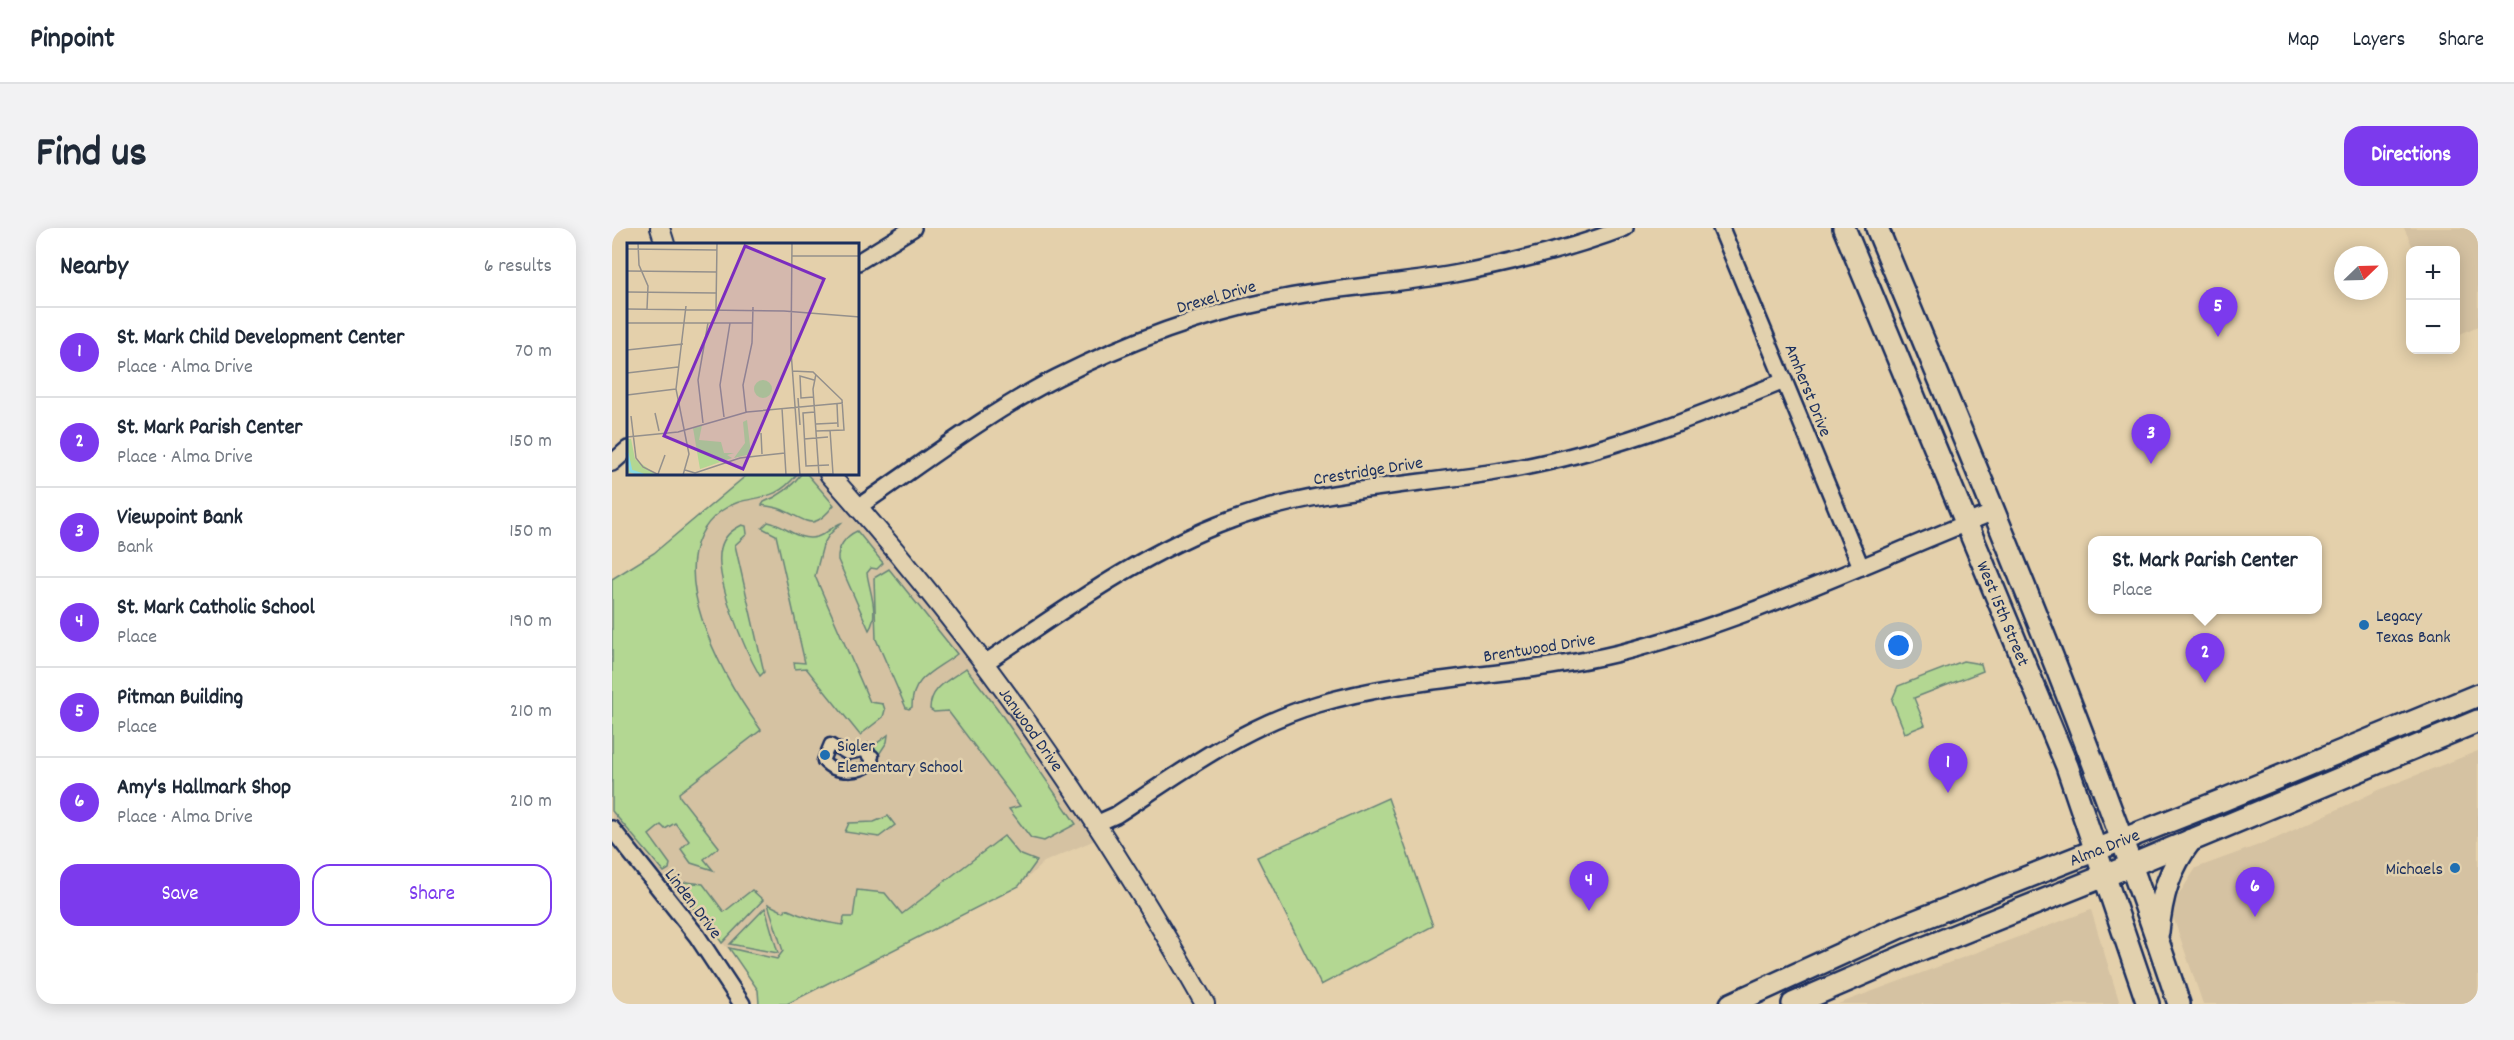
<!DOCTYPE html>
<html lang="en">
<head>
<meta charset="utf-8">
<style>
  body { margin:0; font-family:Dekko,sans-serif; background:#f2f2f3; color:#1f2937 }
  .controls { position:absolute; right:18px; top:18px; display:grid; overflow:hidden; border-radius:12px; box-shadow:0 3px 15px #0003 }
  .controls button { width:54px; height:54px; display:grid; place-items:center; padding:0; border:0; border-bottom:2px solid #e0e1e3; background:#fff; color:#1f2937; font:30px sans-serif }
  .compass { position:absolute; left:1722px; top:18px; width:54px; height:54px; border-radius:50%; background:#fff; box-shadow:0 3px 15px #0003; rotate:67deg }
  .you { position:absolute; left:1287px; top:418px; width:21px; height:21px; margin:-15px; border:4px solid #fff; border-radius:50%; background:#1a73e8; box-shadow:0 0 0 9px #1a73e833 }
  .badge { display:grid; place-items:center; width:39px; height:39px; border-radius:50%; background:#7c3aed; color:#fff; font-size:20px; font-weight:700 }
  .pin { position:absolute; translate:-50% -50px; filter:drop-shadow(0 2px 3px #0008) }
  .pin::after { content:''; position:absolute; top:32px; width:21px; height:18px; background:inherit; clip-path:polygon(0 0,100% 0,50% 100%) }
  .popup { position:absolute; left:1476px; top:308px; width:234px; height:78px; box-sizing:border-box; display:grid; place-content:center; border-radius:12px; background:#fff; filter:drop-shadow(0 2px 4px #0005); font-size:20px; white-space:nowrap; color:#747a83 }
  .popup b { font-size:22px; color:#1f2937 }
  .popup::after { content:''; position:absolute; left:50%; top:100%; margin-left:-12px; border:12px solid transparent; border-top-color:#fff }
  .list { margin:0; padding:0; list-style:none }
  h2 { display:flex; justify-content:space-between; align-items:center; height:78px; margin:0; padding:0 24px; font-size:26px }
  h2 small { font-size:20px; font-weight:400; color:#747a83 }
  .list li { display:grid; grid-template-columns:39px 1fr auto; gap:18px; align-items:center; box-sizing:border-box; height:90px; padding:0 24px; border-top:2px solid #e0e1e3 }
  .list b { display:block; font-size:22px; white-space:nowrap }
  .list p { margin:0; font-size:20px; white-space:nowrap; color:#747a83 }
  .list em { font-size:20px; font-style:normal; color:#747a83 }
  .actions { display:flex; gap:12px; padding:18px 24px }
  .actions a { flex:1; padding:14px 0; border:2px solid #7c3aed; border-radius:18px; text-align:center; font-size:21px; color:#7c3aed }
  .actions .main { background:#7c3aed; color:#fff }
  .map { position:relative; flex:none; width:1866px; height:776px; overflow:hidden; border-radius:18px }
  header { display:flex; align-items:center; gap:36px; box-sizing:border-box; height:84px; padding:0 30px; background:#fff; border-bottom:2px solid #e0e1e3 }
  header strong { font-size:28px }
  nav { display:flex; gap:33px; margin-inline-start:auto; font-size:21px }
  .intro { display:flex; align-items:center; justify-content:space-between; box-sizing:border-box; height:144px; padding:0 36px }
  h1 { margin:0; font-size:42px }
  .button { padding:15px 27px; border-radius:18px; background:#7c3aed; color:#fff; font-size:21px; font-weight:700 }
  main { display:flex; gap:36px; padding:0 36px }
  aside { flex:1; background:#fff; border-radius:18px; box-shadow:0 3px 15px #0003 }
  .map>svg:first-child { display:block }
  .built { fill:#d5c2a2 }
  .green { fill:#b3d792; stroke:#678378; stroke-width:1.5 }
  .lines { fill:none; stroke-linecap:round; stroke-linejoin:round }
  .pedestrian-casing { stroke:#1b2f5e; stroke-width:15 }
  .minor-casing { stroke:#1b2f5e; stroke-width:20 }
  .tertiary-casing { stroke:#1b2f5e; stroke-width:22 }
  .secondary-casing { stroke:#1b2f5e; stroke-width:26 }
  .pedestrian { stroke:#e2d1ae; stroke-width:10 }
  .minor { stroke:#e2d1ae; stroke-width:15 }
  .tertiary { stroke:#e2d1ae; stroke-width:18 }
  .secondary { stroke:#e2d1ae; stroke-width:21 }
  .poi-dot { fill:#1f6fb2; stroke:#e2d1ae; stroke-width:2 }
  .labels { text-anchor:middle; stroke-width:5; stroke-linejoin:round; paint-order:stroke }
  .street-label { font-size:18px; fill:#1b2f5e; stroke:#e2d1ae }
  .poi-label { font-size:18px; fill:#1b2f5e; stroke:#e2d1ae; text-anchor:start }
  .inset-river { fill:none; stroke:#89d9e3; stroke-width:3 }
  .inset-road { fill:none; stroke:#94908c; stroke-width:1.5 }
  .view { fill:#7b2cbf; fill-opacity:0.15; stroke:#7b2cbf; stroke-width:3 }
  .inset-edge { fill:none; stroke:#1b2f5e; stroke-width:3 }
</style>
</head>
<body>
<header>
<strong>Pinpoint</strong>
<nav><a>Map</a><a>Layers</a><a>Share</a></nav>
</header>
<div class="intro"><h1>Find us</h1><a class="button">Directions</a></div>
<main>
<aside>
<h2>Nearby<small>6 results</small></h2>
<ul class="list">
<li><span class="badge">1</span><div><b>St. Mark Child Development Center</b><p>Place · Alma Drive</p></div><em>70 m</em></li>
<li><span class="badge">2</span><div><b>St. Mark Parish Center</b><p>Place · Alma Drive</p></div><em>150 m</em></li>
<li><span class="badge">3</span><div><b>Viewpoint Bank</b><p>Bank</p></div><em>150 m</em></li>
<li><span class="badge">4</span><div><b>St. Mark Catholic School</b><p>Place</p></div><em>190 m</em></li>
<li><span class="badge">5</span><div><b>Pitman Building</b><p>Place</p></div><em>210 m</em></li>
<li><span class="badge">6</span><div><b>Amy's Hallmark Shop</b><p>Place · Alma Drive</p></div><em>210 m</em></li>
</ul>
<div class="actions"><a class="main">Save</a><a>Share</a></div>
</aside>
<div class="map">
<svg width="1866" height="776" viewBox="0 0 1866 776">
  <rect width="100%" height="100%" fill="#e4d0ab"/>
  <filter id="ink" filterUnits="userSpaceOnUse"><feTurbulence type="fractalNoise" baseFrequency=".0167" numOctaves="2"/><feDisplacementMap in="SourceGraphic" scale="12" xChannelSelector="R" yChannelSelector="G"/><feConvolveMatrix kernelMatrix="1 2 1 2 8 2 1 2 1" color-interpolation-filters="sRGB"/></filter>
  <g filter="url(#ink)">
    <g class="built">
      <path d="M1792 0H1866V98L1844 108V22H1802Z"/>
      <path d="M136 246H204L285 340 343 413 396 484 483 612 432 634 407 658 176 776H147L145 761 123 728 92 696 78 689 0 592V351L42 325Z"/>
      <path d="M1866 523V776H1591L1558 680 1584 640 1663 611 1769 561Z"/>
      <path d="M1479 682 1508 776H1226Z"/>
    </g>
    <g class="green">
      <path d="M136 246H185C159 280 136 263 109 283 42 333 113 452 149 502L67 565 68 569 107 619 92 631 101 642 79 635 69 621 77 613 63 595 53 601 49 597 37 607 58 636 57 641 52 644 0 583V351L42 325Z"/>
      <path d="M189 246H195L222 277C201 304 196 293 173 283 166 279 158 279 150 277L152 274C168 268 179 260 189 246Z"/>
      <path d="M156 294C174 297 185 314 205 309 215 306 222 297 229 295L217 307 211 317 203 348 258 474 271 476 273 482 271 489 248 507 194 440 183 441 182 434 193 435 164 307 150 300Z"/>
      <path d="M130 297 134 298 135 306 123 317 152 444 148 448C133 422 101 349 109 320 112 308 120 302 130 297Z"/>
      <path d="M245 303 271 335 265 341 259 340 255 345C257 362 268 386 257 402L226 332C225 319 234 308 245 303Z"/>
      <path d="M277 341 345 426C325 442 299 449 300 479L297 481 294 480 264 411 262 350Z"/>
      <path d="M1351 433 1369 436 1371 443 1302 470 1313 497 1293 505 1280 472 1286 458Z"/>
      <path d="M354 440 385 480 464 596 432 613 419 610 397 581 408 578 336 483 322 484 318 481C318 459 338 452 354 440Z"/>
      <path d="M276 507 275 514 262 534 256 522Z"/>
      <path d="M776 570 821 698 709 757 645 629Z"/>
      <path d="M276 588 283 597 267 609 233 604 237 595 262 594Z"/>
      <path d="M392 608 407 626 425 633 407 658 175 776H147L146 762 117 720 165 731 171 723 156 676 172 684 174 681C193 690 209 694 231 697L232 689H241L245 662 273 665 290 686Z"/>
      <path d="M74 654 91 656 112 684 140 662 151 672 110 715C105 708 101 700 95 694 84 683 73 674 66 660Z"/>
      <path d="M153 680 166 725 118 716Z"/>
    </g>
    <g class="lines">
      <defs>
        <path id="pedestrian" d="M218 516 235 526 256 522 255 527 261 528 259 533 261 534C249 547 223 547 211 533Z"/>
        <g id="minor">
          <path d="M1109 0 1249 339"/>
          <path d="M246 34 301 0"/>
          <path d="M0 235 16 221"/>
          <path d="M246 279C311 235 374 186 444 150 513 115 587 87 662 72 721 59 782 57 842 46 900 35 958 21 1013 0"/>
          <path d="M373 435C452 382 529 325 619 292 709 259 803 258 896 242 992 225 1082 190 1172 153"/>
          <path d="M486 595 504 587C568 545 631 498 706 476 803 447 908 449 1007 425 1138 392 1258 333 1382 284"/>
          <path d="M0 601 85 708 130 776"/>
        </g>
        <g id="tertiary">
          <path d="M48 0 53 16"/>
          <path id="s1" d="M217 246C365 411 484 583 593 776"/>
        </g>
        <g id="secondary">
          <path id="s2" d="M1232 0 1455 538 1536 776"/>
          <path d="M1265 0C1371 257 1480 512 1567 776"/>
          <path d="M1546 704C1549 669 1557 641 1579 612"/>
          <path id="s3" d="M1119 776 1286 700 1611 572 1866 467"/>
          <path d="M1181 776 1297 726 1520 637 1866 493"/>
        </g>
      </defs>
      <use href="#pedestrian" class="pedestrian-casing"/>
      <use href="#minor" class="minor-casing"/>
      <use href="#tertiary" class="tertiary-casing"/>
      <use href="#secondary" class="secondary-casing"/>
      <use href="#pedestrian" class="pedestrian"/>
      <use href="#minor" class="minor"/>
      <use href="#tertiary" class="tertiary"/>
      <use href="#secondary" class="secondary"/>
    </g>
  </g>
  <g class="poi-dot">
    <circle cx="1752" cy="397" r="6"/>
    <circle cx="213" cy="527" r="6"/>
    <circle cx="1843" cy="640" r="6"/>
  </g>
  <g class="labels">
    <g class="street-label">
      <text transform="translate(604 68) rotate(-16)" y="6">Drexel Drive</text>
      <text transform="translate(1197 162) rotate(68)" y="6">Amherst Drive</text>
      <text transform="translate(756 242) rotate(-9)" y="6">Crestridge Drive</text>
      <text dy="6" stroke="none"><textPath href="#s2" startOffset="417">West 15th Street</textPath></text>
      <text transform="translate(927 419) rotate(-9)" y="6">Brentwood Drive</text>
      <text dy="6" stroke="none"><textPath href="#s1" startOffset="326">Janwood Drive</textPath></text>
      <text dy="6" stroke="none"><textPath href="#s3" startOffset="405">Alma Drive</textPath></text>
      <text transform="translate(82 675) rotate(53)" y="6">Linden Drive</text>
    </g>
    <g class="poi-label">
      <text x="1764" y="393">Legacy<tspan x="1764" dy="21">Texas Bank</tspan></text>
      <text x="225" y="523">Sigler<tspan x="225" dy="21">Elementary School</tspan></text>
      <text x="1831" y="646" text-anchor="end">Michaels</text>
    </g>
  </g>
  <g transform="translate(15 15)">
    <rect width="232" height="232" fill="#e4d0ab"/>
    <path d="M127 146a9 9 0 1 1 18 0a9 9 0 1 1-18 0ZM120 177 124 211 107 215 118 200 116 179ZM75 182 72 197 94 199 97 210H107L100 212 105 215 73 226 66 185ZM0 196H4L8 216 30 232 1 230Z" fill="#b3d792"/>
    <path class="inset-river" d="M0 210 4 228 16 232"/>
    <path class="inset-road" d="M11 0 12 22 21 43 20 66M165 0 164 108 173 232M0 6 90 7M165 13H233M0 28 89 29M0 49 89 50M0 66 157 68 233 74M89 67 90 0M0 80H126M0 107 56 101M165 128 186 129 215 157 217 187 189 188M0 130 51 124M189 131 186 146 192 232M0 152 49 146M187 154 174 155 173 133 187 137M171 155 173 182M210 161 211 184M155 165 159 232M119 169 116 142 125 100 126 64M188 169 176 170 179 223 202 222M28 170 32 188M4 173 9 215 16 224 32 232M97 174 93 142 103 80M76 180 71 137 81 80M189 181 210 180M203 187 206 231M134 190 135 211M0 194 51 189 120 169 216 160M177 196 201 194M58 227 68 230 113 215 158 210M31 231 38 212M56 232 62 211 49 146 59 63M159 232 206 231"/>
    <path class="view" d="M118 3 197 36 116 226 37 193Z"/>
    <rect width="232" height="232" class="inset-edge"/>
  </g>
</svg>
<div class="controls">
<button>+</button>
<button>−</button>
</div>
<svg class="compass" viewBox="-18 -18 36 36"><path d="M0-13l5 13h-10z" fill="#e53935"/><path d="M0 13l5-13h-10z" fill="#747a83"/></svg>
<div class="you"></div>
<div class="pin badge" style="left:1336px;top:565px">1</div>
<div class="pin badge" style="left:1593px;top:455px">2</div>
<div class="popup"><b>St. Mark Parish Center</b>Place</div>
<div class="pin badge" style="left:1539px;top:236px">3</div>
<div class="pin badge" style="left:977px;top:683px">4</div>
<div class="pin badge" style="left:1606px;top:109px">5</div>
<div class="pin badge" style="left:1643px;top:689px">6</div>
</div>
</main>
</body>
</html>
